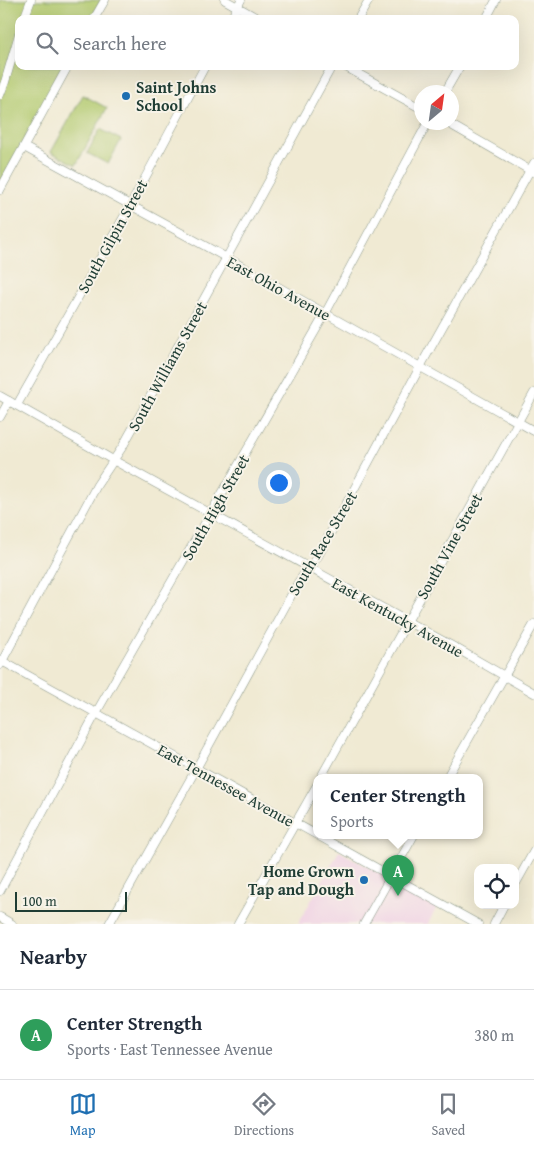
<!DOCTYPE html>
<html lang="en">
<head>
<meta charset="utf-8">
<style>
  body { margin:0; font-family:"Gentium Book Plus",serif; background:#f2f2f3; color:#1f2937 }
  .controls { position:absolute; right:15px; bottom:15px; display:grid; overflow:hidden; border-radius:10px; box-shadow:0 5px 20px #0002 }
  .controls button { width:45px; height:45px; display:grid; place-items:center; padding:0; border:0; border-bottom:1px solid #e0e1e3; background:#fff; color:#1f2937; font:25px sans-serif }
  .compass { position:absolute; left:414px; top:85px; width:45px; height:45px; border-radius:50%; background:#fff; box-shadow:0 5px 20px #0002; rotate:29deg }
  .scale { position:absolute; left:15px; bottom:12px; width:112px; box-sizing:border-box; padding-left:5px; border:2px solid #1f3d34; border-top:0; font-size:14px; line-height:18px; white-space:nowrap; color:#1f3d34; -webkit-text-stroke:4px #f7f3e8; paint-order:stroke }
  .you { position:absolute; left:278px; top:482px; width:18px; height:18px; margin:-12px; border:4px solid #fff; border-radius:50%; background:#1a73e8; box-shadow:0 0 0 8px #1a73e833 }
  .badge { display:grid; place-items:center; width:32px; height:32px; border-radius:50%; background:#1f6fb2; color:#fff; font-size:16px; font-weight:700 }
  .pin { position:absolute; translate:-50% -41px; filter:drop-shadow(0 1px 2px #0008) }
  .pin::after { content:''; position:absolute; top:26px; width:18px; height:15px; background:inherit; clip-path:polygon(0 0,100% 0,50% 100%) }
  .popup { position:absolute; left:313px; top:774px; width:170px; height:65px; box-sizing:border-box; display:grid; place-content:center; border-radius:10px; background:#fff; filter:drop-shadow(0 1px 4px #0005); font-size:16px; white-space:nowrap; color:#747a83 }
  .popup b { font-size:19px; color:#1f2937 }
  .popup::after { content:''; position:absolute; left:50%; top:100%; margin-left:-10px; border:10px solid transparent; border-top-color:#fff }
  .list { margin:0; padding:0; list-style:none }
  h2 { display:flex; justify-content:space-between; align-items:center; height:65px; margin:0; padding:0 20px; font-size:21px }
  h2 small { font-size:16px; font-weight:400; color:#747a83 }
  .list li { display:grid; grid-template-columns:32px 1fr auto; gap:15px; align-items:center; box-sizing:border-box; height:90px; padding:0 20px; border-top:1px solid #e0e1e3 }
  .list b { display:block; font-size:19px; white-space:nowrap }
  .list p { margin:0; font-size:16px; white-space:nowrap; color:#747a83 }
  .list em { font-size:16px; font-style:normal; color:#747a83 }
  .icon { flex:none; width:28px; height:28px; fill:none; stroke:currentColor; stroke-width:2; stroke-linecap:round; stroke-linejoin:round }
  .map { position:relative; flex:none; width:534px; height:924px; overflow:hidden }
  .search { position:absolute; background:#fff; box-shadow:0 5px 20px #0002; left:15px; right:15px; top:15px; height:55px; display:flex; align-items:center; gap:12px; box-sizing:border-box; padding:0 18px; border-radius:10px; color:#747a83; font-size:19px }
  .sheet { height:155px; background:#fff }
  nav { display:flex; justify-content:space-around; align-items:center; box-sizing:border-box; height:70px; border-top:1px solid #e0e1e3; background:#fff; font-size:14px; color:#747a83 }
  nav a { display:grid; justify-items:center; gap:2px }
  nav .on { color:#1f6fb2 }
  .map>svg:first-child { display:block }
  .built { fill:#f0d0e4 }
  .green { fill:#b3ca6f; stroke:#698452 }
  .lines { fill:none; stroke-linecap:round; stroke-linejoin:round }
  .minor-casing { stroke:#889484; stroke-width:9 }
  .minor { stroke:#fff; stroke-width:8 }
  .poi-dot { fill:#1f6fb2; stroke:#f7f3e8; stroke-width:2 }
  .labels { text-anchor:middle; stroke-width:4; stroke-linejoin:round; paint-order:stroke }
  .poi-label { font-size:16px; font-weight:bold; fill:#1f3d34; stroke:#f7f3e8; text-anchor:start }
  .street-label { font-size:16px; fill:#1f3d34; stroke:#f7f3e8 }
</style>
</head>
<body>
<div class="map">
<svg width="534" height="924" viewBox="0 0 534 924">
  <rect width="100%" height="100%" fill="#f7f3e8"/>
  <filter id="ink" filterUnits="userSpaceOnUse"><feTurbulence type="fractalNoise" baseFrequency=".02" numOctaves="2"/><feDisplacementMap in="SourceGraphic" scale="10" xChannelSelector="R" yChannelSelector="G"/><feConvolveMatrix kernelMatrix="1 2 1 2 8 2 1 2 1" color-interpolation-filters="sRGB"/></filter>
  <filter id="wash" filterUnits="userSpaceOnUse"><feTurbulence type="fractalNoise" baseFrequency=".0096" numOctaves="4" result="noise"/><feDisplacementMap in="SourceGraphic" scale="20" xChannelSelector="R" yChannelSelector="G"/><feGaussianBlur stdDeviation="1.12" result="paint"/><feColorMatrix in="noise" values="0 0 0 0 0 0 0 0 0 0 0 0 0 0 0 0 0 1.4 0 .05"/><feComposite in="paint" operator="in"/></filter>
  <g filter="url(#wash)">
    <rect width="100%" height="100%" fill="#f0ead3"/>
    <path class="built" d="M339 851 438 905 428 924H298Z"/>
    <g class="green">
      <path d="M0 0H101L91 19H19V66H65L0 183Z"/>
      <path d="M83 95 107 108 76 165 51 152Z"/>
      <path d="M100 129 121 140 108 164 87 153Z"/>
    </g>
  </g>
  <g filter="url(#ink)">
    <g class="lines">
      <defs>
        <g id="minor">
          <path d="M225 0 259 19"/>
          <path d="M24 19 31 0"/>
          <path d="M94 19 105 0"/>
          <path d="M231 19 241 0"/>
          <path d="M358 19 369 0"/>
          <path d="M486 19 496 0"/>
          <path d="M344 66 422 109"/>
          <path d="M445 92 460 66"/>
          <path d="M0 95 5 82 19 34"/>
          <path d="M446 122 533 172"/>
          <path d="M24 147 227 258 534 431"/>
          <path d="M0 190 68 66"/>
          <path d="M0 396 113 460 454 647 534 693"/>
          <path d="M17 405 130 206 205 66"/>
          <path d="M0 417 9 401"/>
          <path d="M0 660 478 924"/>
          <path d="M0 665 97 485 123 446 332 66"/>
          <path d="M321 777 534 393"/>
          <path d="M447 777 534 624"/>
          <path d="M515 885 534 851"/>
          <path d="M0 891 96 713 325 314 428 122"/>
          <path d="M0 917 12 924"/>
          <path d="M109 924 196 769 299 581 318 556 420 367 534 163"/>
          <path d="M238 924 317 785"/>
          <path d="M364 924 414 835"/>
          <path d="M494 924 504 905"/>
        </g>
      </defs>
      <use href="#minor" class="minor-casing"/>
      <use href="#minor" class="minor"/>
    </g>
  </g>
  <g class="poi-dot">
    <circle cx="126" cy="96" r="5"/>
    <circle cx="364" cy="880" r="5"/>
  </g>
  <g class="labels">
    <g class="poi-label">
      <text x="136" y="93">Saint Johns<tspan x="136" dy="18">School</tspan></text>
      <text x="354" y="877" text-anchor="end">Home Grown<tspan x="354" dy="18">Tap and Dough</tspan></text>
    </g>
    <g class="street-label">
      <text transform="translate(112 236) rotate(-61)" y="6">South Gilpin Street</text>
      <text transform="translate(279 288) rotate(29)" y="6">East Ohio Avenue</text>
      <text transform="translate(167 366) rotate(-61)" y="6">South Williams Street</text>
      <text transform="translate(215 507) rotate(-60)" y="6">South High Street</text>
      <text transform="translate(322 543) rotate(-59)" y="6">South Race Street</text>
      <text transform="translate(449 546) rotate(-61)" y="6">South Vine Street</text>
      <text transform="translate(398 617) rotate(29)" y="6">East Kentucky Avenue</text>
      <text transform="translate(226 785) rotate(29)" y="6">East Tennessee Avenue</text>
    </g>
  </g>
</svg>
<div class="controls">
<button><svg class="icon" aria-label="locate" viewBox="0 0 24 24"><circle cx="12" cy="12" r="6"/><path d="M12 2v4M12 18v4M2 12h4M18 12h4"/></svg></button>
</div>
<svg class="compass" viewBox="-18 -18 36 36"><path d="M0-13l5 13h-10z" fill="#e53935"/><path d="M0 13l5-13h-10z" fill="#747a83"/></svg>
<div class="scale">100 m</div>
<div class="you"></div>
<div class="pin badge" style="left:398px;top:896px;background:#2e9e5b">A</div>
<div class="popup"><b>Center Strength</b>Sports</div>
<div class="search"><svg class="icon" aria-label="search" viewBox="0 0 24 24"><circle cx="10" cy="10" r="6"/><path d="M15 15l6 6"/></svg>Search here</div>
</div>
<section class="sheet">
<h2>Nearby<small></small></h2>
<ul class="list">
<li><span class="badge" style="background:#2e9e5b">A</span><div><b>Center Strength</b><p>Sports · East Tennessee Avenue</p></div><em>380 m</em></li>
</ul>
</section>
<nav>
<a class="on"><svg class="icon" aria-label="map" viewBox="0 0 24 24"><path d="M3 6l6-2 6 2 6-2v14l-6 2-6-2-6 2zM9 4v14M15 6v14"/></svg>Map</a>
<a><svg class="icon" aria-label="directions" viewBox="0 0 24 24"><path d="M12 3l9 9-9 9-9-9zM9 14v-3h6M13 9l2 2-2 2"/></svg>Directions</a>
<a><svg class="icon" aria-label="saved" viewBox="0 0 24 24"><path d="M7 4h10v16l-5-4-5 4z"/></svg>Saved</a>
</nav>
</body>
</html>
